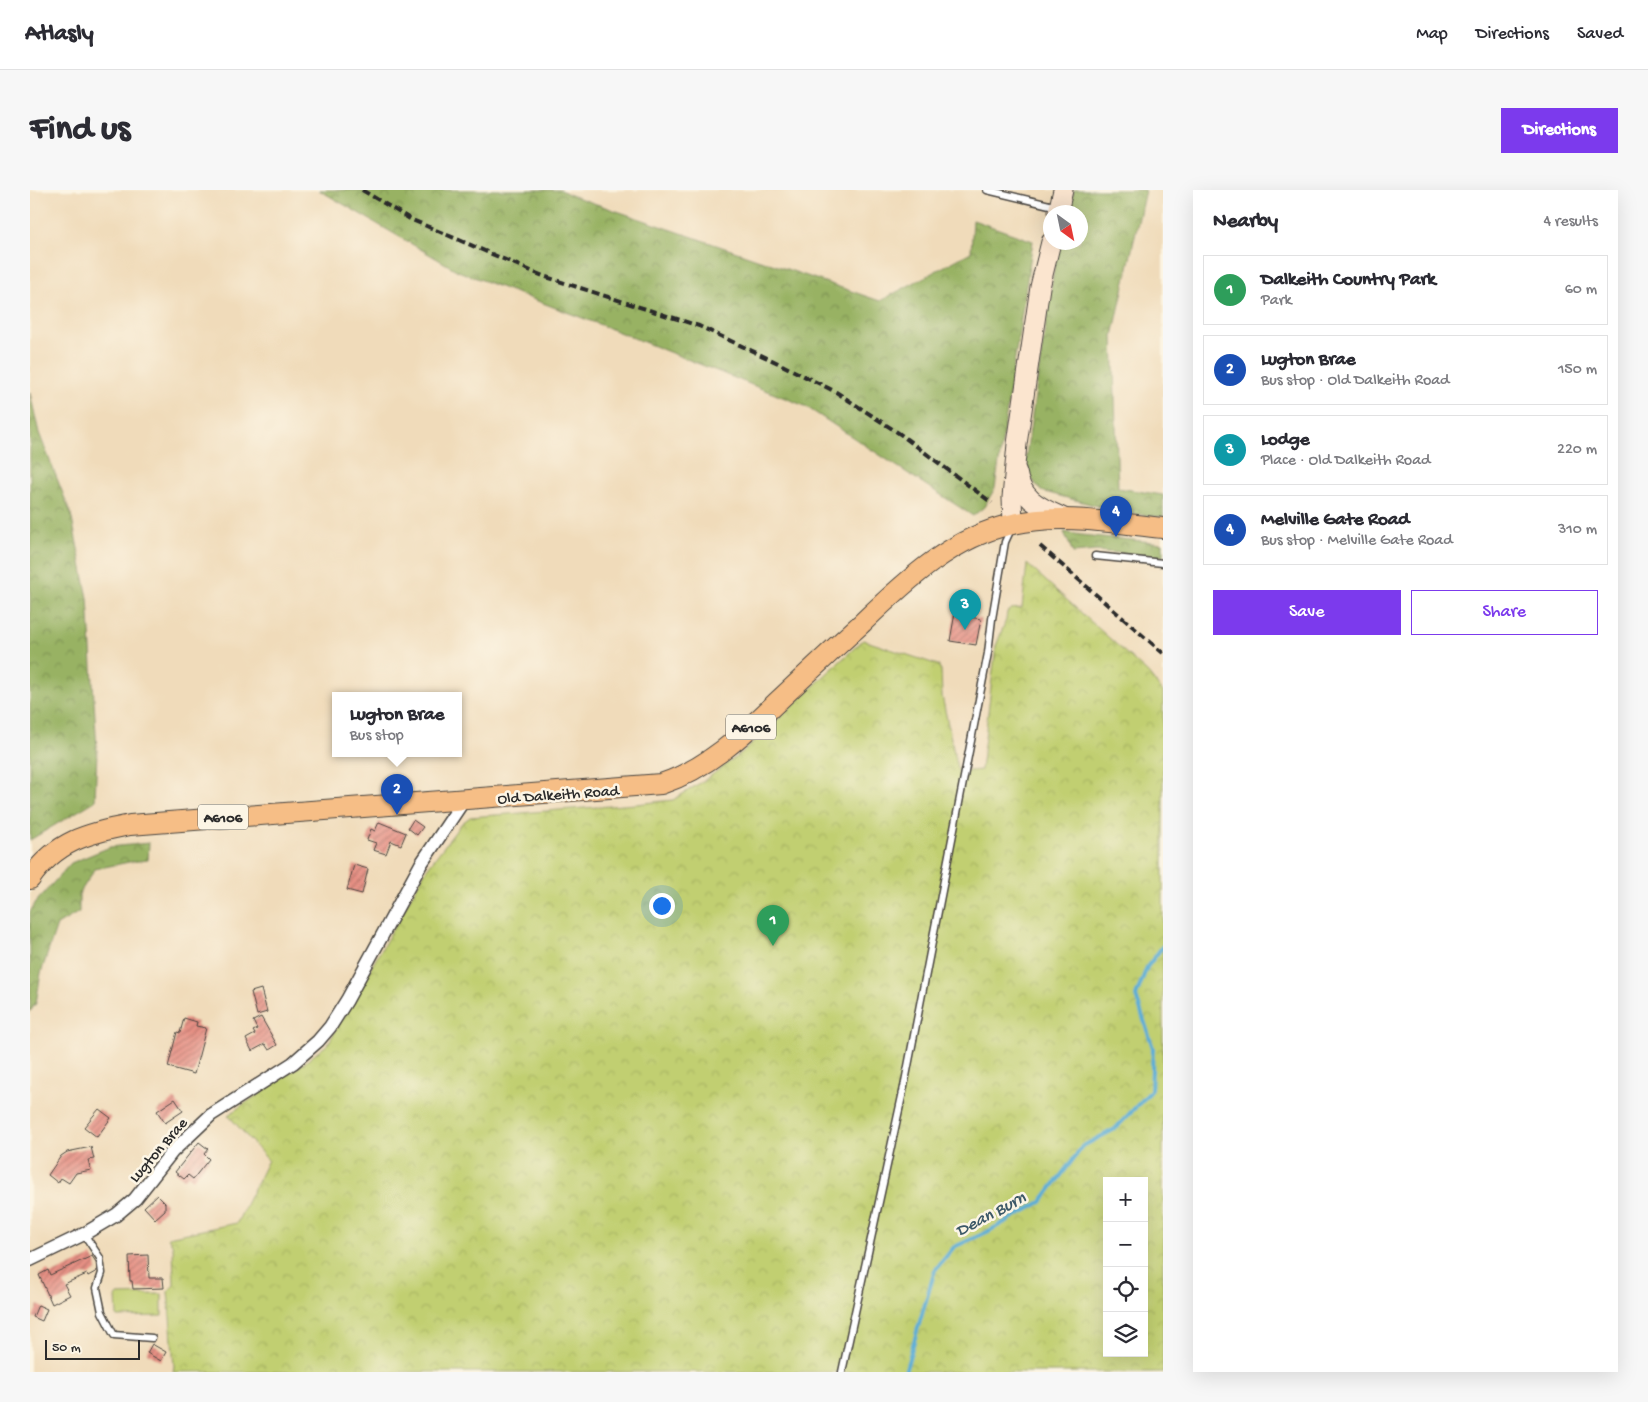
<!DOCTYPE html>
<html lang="en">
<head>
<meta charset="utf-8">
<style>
  body { margin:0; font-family:"Gochi Hand",sans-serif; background:#f7f7f7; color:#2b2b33 }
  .controls { position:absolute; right:15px; bottom:15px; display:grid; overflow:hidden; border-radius:0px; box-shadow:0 5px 20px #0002 }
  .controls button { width:45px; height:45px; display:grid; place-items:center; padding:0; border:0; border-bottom:1px solid #e1e1e2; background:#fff; color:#2b2b33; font:25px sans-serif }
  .compass { position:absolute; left:1013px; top:15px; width:45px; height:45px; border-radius:50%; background:#fff; box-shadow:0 5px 20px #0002; rotate:147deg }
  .scale { position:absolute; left:15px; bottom:12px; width:95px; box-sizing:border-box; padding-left:5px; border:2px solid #2b2b2b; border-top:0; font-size:14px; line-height:18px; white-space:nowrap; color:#2b2b2b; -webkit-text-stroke:4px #fcf5e5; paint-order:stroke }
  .you { position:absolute; left:631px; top:715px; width:18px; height:18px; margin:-12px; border:4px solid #fff; border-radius:50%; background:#1a73e8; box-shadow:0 0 0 8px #1a73e833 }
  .badge { display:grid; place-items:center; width:32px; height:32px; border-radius:50%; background:#7c3aed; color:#fff; font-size:16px; font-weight:700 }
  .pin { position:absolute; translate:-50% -41px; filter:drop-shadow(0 1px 2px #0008) }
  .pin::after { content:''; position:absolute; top:26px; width:18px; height:15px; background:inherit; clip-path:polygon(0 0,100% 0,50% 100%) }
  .popup { position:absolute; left:302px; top:502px; width:130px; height:65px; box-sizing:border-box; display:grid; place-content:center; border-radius:0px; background:#fff; filter:drop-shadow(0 1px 4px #0005); font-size:16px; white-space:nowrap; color:#7c7c81 }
  .popup b { font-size:19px; color:#2b2b33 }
  .popup::after { content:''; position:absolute; left:50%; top:100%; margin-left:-10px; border:10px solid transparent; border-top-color:#fff }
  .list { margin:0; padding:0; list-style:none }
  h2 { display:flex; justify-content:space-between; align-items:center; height:65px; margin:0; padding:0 20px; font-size:21px }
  h2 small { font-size:16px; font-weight:400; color:#7c7c81 }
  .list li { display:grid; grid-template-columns:32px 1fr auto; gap:15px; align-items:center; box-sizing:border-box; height:70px; margin:0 10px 10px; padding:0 10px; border:1px solid #e1e1e2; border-radius:0px }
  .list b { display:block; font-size:19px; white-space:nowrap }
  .list p { margin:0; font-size:16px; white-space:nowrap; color:#7c7c81 }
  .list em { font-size:16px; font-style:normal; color:#7c7c81 }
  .actions { display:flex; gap:10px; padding:15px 20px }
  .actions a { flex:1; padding:11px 0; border:1px solid #7c3aed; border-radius:0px; text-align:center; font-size:18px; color:#7c3aed }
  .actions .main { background:#7c3aed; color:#fff }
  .icon { flex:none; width:28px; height:28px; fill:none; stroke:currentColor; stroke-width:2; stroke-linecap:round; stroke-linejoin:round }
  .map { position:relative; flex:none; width:1133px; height:1182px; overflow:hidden; border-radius:0px }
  header { display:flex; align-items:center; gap:30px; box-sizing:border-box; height:70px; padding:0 25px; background:#fff; border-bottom:1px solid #e1e1e2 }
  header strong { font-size:24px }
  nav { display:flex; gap:28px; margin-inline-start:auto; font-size:18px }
  .intro { display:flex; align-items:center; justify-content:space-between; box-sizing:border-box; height:120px; padding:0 30px }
  h1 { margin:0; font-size:35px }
  .button { padding:12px 22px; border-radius:0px; background:#7c3aed; color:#fff; font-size:18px; font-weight:700 }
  main { display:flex; gap:30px; padding:0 30px }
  aside { flex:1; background:#fff; border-radius:0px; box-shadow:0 5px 20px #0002 }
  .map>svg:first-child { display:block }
  .forest { fill:url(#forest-crowns); stroke:#626e47 }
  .park { fill:url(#park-crowns); stroke:#767d4e; fill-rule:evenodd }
  .garden { fill:#c1cf71; stroke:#767d4e }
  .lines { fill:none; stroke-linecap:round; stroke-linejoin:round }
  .stream { stroke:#5cadd7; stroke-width:4 }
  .building { fill:url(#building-hatch) }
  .lane-casing { stroke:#494540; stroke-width:9 }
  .street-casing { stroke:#494540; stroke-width:15 }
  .secondary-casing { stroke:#494540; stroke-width:21 }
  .primary-casing { stroke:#494540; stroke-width:22 }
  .lane { stroke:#fff; stroke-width:6 }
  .street { stroke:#fff; stroke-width:12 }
  .secondary { stroke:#fbe5cf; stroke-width:19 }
  .primary { stroke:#f6be86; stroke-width:20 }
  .rail { stroke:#2b2b2b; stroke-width:4; stroke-dasharray:8 4; stroke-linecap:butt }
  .labels { text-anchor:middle; stroke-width:5; stroke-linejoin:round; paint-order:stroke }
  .shield { fill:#fcf5e5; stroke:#6a6863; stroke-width:1 }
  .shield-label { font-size:15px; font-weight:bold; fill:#2b2b2b }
  .street-label { font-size:16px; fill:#2b2b2b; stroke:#fcf5e5 }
  .water-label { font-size:18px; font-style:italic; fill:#3c5867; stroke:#fcf5e5 }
</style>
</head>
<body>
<header>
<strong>Atlasly</strong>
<nav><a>Map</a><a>Directions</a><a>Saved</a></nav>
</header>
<div class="intro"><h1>Find us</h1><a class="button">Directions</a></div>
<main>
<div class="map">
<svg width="1133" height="1182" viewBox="0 0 1133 1182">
  <defs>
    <pattern id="forest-crowns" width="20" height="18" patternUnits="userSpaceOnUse" patternTransform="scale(1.25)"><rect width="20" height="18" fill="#98b263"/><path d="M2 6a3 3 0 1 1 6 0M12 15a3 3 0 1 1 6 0" fill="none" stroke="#7c9152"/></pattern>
    <pattern id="park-crowns" width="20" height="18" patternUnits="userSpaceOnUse" patternTransform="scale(1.25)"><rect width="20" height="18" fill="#c1cf71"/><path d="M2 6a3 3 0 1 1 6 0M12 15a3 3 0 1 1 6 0" fill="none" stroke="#a6b262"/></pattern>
    <pattern id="building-hatch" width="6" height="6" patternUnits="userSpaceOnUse" patternTransform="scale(1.25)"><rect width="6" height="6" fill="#e69084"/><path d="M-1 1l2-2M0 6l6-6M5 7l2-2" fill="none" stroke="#bb766c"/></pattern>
  </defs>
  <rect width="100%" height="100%" fill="#fcf5e5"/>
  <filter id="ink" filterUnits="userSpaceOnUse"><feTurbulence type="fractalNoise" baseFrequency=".02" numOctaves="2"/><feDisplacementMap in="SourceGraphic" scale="10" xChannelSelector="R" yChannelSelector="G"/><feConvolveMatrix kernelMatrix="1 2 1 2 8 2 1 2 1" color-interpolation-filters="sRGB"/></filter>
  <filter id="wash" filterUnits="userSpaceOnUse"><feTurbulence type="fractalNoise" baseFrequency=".0096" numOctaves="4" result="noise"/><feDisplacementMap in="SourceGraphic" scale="20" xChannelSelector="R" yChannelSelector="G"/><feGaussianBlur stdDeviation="1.12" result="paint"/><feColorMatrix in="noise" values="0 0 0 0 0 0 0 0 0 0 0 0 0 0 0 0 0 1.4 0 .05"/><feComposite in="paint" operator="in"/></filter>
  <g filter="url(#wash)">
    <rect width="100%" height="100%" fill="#f0dbba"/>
    <g class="forest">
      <path d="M289 0H531L540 5 850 111 941 62 943 30 1003 51 965 298 954 317 943 326 775 216 571 135 428 81Z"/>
      <path d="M1044 0H1115L1083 146 1088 298 1133 305V327L1094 323 1011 301 994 279 1026 66 1029 53 1050 52V22H1038Z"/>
      <path d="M0 203 9 243 41 324 58 408 67 561 65 611 0 650Z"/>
      <path d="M1034 342 1051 345 1133 353V367L1066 361 1043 363Z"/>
      <path d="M119 653 118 670 99 672 65 679 49 704V722L27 735 11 783 6 813 0 822V722L6 712 41 673 80 657Z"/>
    </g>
    <path class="park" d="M997 374 1118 483 1133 502V1182H143L144 1176 138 1101 144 1095 143 1056 138 1047 207 1033 238 970 198 925 274 873 298 854 396 680 431 634 440 627 606 614 643 610 675 590 714 561 833 450 908 475 911 480 912 506 928 582 951 580 966 456 976 430 977 422 981 419 992 418ZM1077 991H1114V1163H1077Z"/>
    <path class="garden" d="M132 1104V1126L87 1127 86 1105Z"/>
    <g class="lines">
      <path class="stream" d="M875 1182 905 1080 924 1057 957 1042 1011 1012 1053 956 1085 939 1121 901 1123 858 1106 806 1117 777 1133 756"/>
    </g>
    <g id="blocks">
      <g class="building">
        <path d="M926 417 941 420 940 427 951 429 946 455 920 451Z"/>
        <path d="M383 630 393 637 387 645 378 638Z"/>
        <path d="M349 632 376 643 371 655 361 651 356 664 343 660 346 653 337 650 341 639 345 641Z"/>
        <path d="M324 675 338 679 332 704 317 700Z"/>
        <path d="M231 799 237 822 227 825 221 802Z"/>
        <path d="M231 827 247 855 239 860 235 854 222 861 216 849 225 844 223 841 227 839 223 831Z"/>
        <path d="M154 828 167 832 166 836 176 838 164 884 138 877 147 842 150 843Z"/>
        <path d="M145 909 153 921 135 933 127 921Z"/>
        <path d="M69 919 81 928 67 947 54 937Z"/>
        <path d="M169 952 178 959 174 964 179 969 163 989 158 985 154 989 145 982Z"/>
        <path d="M61 957 64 969 58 970 61 980 46 983 39 993 31 988 28 993 18 985 31 966 37 962Z"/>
        <path d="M127 1005 135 1013V1020L125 1029 114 1017Z"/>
        <path d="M118 1065 119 1088H133L134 1098 103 1099 102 1091H100L99 1066Z"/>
        <path d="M62 1066 66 1072 67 1081 58 1086 57 1084 34 1094 40 1105 22 1114 9 1085 18 1080 20 1085Z"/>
        <path d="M8 1115 17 1119 12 1131 3 1127Z"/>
        <path d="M122 1154 136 1162 131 1171 117 1163Z"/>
      </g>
    </g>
  </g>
  <g filter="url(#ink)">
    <use href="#blocks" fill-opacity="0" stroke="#494540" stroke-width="1"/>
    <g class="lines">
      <defs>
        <g id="lane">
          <path d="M957 0 1028 17"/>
          <path d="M1065 366 1133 373"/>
          <path d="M54 1044 70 1068 72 1083 67 1098 72 1122 84 1145 122 1148"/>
          <path d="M812 1182 874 897 958 463 962 429 975 352 981 339"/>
        </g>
        <path id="street" d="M0 1070 54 1044 86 1025 105 1009 142 962 181 925 263 873 288 851 300 837 317 810 391 674 434 610"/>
        <g id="secondary">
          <path d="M1028 22 1033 0"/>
          <path d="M987 282C991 311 1013 318 1036 329"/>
          <path d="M983 334 982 308 987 254 1010 97 1021 52"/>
        </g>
        <path id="primary" d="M0 689C26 651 58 643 100 635L631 594C677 579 713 545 747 512 775 486 802 460 830 435 873 394 922 346 983 334 1032 323 1083 333 1133 338"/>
      </defs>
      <use href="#lane" class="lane-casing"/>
      <use href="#street" class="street-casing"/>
      <use href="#secondary" class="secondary-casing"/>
      <use href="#primary" class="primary-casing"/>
      <use href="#lane" class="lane"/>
      <use href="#street" class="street"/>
      <use href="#secondary" class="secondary"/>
      <use href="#primary" class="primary"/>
      <g class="rail">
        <path d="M332 0 380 29 513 86 669 136 748 173 806 202 870 244 962 313"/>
        <path d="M1010 356 1133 463"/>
      </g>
    </g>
  </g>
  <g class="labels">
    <g class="shield">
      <rect x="696" y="524.5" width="50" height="25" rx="4"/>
      <rect x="168" y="614.5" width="50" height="25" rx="4"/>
    </g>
    <g class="shield-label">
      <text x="721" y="542">A6106</text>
      <text x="193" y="632">A6106</text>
    </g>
    <g class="street-label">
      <text transform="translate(528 603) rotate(-4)" y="6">Old Dalkeith Road</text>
      <text transform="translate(127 959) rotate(-49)" y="6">Lugton Brae</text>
    </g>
    <g class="water-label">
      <text transform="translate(960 1023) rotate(-28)" y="6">Dean Burn</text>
    </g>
  </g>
</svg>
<div class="controls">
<button>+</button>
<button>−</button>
<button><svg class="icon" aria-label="locate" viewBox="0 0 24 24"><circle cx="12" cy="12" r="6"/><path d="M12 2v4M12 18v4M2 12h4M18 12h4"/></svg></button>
<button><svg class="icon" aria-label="layers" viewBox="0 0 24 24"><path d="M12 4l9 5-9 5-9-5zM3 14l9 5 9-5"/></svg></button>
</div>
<svg class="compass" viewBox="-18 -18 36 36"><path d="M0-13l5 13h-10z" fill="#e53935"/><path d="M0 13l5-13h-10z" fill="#7c7c81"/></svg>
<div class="scale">50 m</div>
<div class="you"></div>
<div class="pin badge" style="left:743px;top:756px;background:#2e9e5b">1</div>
<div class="pin badge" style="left:367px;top:625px;background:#1a4fb4">2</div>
<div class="popup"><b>Lugton Brae</b>Bus stop</div>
<div class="pin badge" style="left:935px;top:440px;background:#0f9aa8">3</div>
<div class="pin badge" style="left:1086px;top:347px;background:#1a4fb4">4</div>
</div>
<aside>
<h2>Nearby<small>4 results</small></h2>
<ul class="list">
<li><span class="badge" style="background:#2e9e5b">1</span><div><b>Dalkeith Country Park</b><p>Park</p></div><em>60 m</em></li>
<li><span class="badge" style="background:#1a4fb4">2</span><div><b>Lugton Brae</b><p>Bus stop · Old Dalkeith Road</p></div><em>150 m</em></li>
<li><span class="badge" style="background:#0f9aa8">3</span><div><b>Lodge</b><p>Place · Old Dalkeith Road</p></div><em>220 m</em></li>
<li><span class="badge" style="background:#1a4fb4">4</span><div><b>Melville Gate Road</b><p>Bus stop · Melville Gate Road</p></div><em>310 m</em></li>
</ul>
<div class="actions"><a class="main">Save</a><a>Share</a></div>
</aside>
</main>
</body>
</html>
